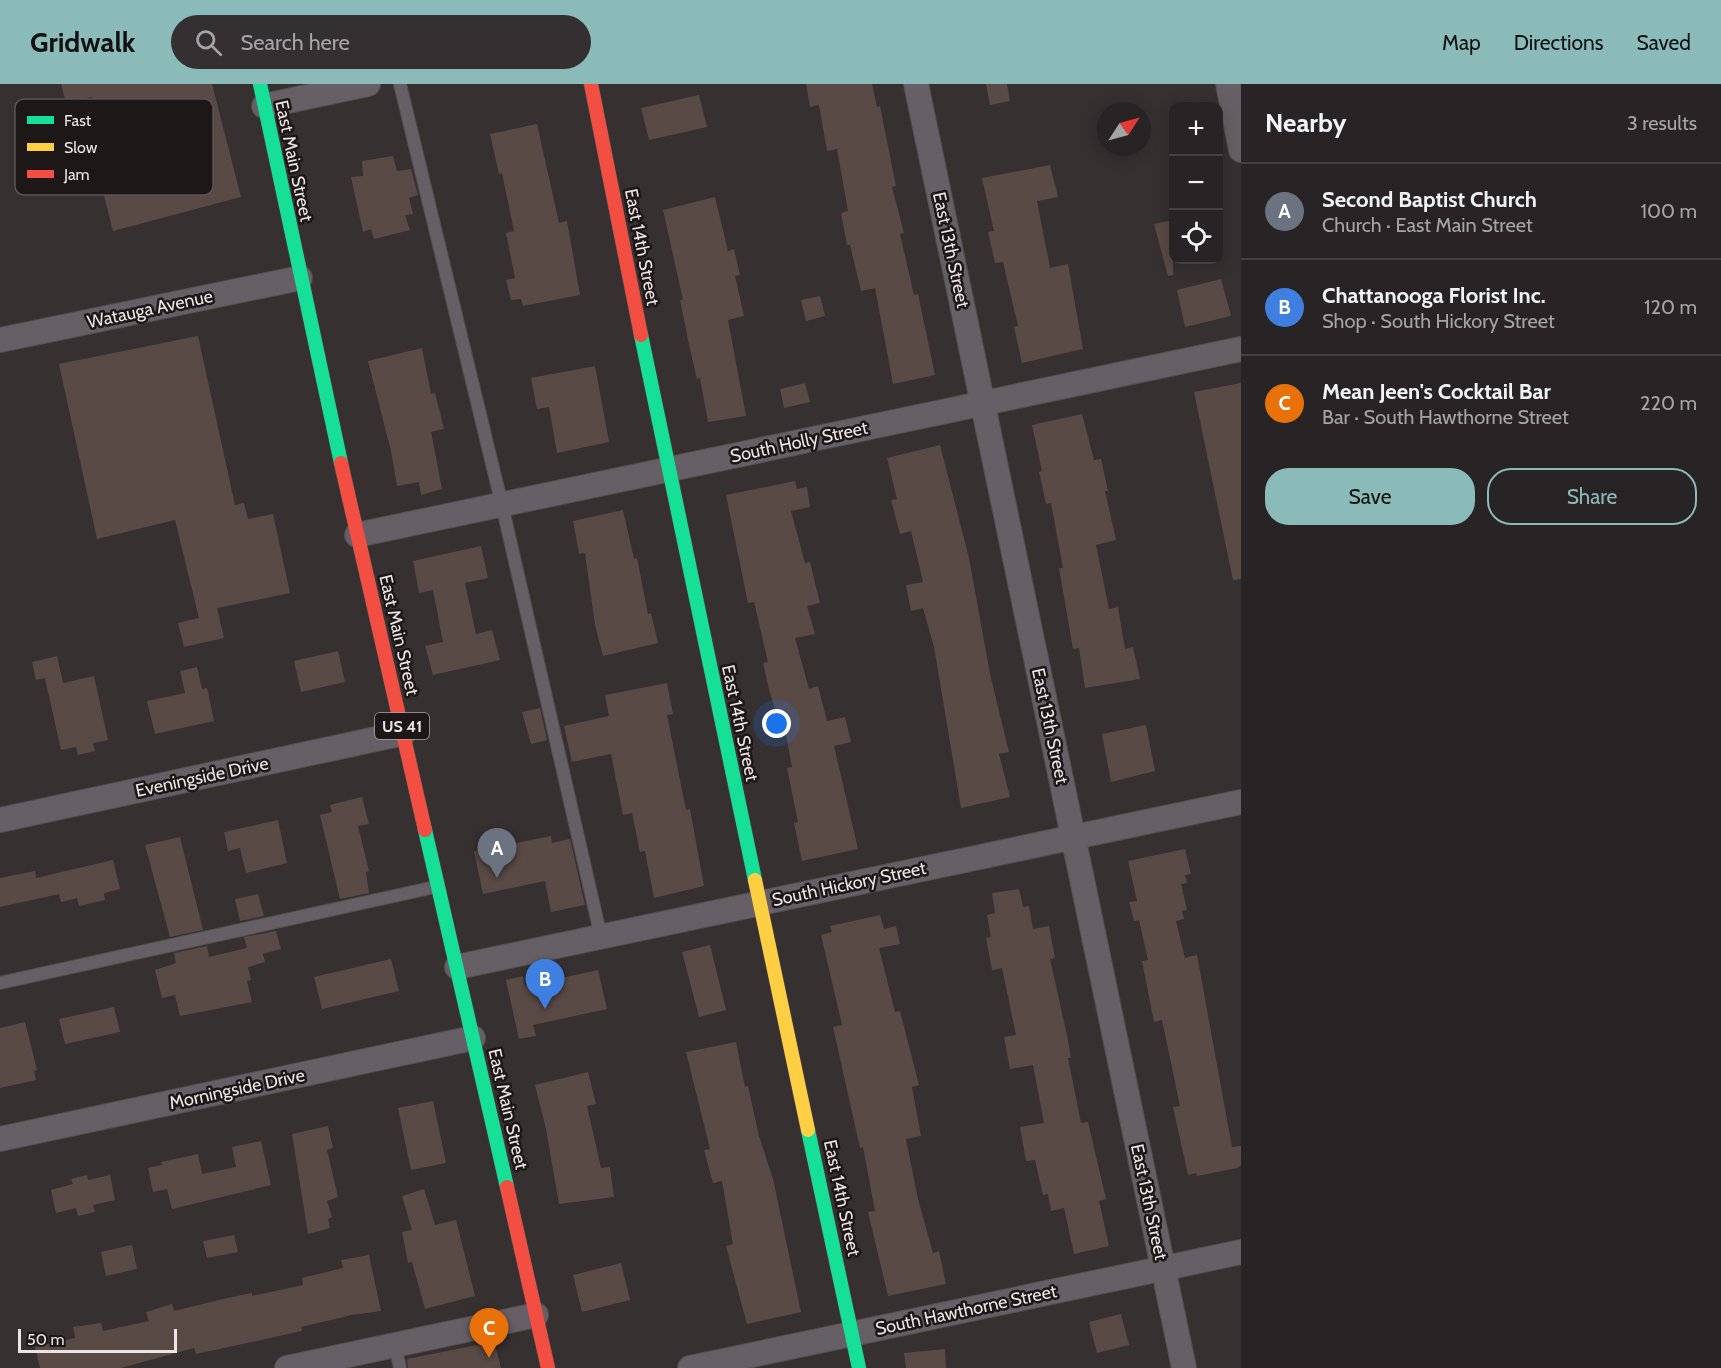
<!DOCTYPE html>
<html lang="en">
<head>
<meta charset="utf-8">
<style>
  body { margin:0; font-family:Cabin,sans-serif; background:#343032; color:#f1f3f6 }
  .controls { position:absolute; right:18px; top:18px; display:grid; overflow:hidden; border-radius:12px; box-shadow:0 3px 15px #0003 }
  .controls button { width:54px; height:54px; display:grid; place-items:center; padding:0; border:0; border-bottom:2px solid #444142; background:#282425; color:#f1f3f6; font:30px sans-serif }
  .compass { position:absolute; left:1097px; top:18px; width:54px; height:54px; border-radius:50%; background:#282425; box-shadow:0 3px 15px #0003; rotate:54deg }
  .scale { position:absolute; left:18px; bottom:15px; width:159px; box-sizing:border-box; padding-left:6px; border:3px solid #ede4e6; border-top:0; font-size:16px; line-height:21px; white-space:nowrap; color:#ede4e6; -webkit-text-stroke:4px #1d1718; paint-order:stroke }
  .you { position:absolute; left:777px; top:640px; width:21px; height:21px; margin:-15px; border:4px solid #fff; border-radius:50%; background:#1a73e8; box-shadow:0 0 0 9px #1a73e833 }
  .badge { display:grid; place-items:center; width:39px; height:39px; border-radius:50%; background:#8bbbb9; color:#fff; font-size:20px; font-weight:700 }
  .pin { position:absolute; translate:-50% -50px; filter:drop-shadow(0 2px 3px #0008) }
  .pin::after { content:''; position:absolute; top:32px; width:21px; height:18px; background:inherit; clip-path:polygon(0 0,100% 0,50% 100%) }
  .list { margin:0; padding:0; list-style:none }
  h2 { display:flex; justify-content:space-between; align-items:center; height:78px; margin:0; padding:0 24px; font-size:26px }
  h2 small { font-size:20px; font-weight:400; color:#a5a4a7 }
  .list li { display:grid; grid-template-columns:39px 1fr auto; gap:18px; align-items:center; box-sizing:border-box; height:96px; padding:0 24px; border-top:2px solid #444142 }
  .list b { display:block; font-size:22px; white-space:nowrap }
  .list p { margin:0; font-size:20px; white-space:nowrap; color:#a5a4a7 }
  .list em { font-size:20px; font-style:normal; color:#a5a4a7 }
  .actions { display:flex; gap:12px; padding:18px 24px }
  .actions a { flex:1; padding:14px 0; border:2px solid #8bbbb9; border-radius:24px; text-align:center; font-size:21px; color:#8bbbb9 }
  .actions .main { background:#8bbbb9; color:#111 }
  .icon { flex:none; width:33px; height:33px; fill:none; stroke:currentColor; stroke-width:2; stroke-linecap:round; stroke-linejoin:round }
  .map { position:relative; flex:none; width:1241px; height:1284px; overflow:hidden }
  header { display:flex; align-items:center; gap:36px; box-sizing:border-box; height:84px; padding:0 30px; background:#8bbbb9; color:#111 }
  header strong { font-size:28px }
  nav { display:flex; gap:33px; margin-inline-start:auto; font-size:21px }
  .search { width:420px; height:54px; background:#343032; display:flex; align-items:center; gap:15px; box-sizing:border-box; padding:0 21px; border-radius:33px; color:#a5a4a7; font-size:22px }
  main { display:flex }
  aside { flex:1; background:#282425 }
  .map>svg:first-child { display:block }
  .building { fill:#5a4a46 }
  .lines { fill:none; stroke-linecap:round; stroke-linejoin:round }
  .lane-casing { stroke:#524e4f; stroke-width:14 }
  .street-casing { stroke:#524e4f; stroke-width:26 }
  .fast-casing { stroke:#524e4f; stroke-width:15 }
  .slow-casing { stroke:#524e4f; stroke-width:15 }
  .jam-casing { stroke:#524e4f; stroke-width:15 }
  .lane { stroke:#675f66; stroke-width:12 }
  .street { stroke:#675f66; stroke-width:24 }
  .fast { stroke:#16e098; stroke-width:14 }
  .slow { stroke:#ffcf43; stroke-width:14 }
  .jam { stroke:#f24e42; stroke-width:14 }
  .labels { text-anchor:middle; stroke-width:5; stroke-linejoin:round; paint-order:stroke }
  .shield { fill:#1d1718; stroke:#afa6a8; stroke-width:1.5 }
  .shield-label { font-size:16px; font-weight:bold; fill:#ede4e6 }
  .street-label { font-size:18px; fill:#ede4e6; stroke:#1d1718 }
  .key { fill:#1d1718; stroke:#5b5456; stroke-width:1.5 }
  .key-label { font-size:16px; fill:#ede4e6 }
</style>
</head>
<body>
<header>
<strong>Gridwalk</strong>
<div class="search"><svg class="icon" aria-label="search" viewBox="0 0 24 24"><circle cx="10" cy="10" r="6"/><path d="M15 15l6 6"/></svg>Search here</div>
<nav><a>Map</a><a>Directions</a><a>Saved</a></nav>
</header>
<main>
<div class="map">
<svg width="1241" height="1284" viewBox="0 0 1241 1284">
  <rect width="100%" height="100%" fill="#363031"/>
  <g class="building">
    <path d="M61 0H212L241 113 113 147 101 100 114 97 92 13 66 19Z"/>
    <path d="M806 0H872L877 23 880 22 896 102 892 103 904 149 900 150 914 211 918 210 935 291 893 300 875 204 861 207 850 161H847L841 129 848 127 837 65 827 67 819 21 810 23Z"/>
    <path d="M986 0H1007L1010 17 990 21Z"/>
    <path d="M699 11 707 43 649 56 641 24Z"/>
    <path d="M537 40 559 139 567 137 580 211 523 222 521 215 511 216 506 196 515 194 506 149 514 147 502 89 499 90 490 50Z"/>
    <path d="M393 72 397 87 411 85 418 111 409 114 413 130 405 131 410 146 374 155 371 145 363 148 351 93 363 92 362 77Z"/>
    <path d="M1050 81 1058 113 1037 117 1050 184 1068 180 1083 265 1022 279 1014 243 1018 242 1003 178 995 179 988 148 994 147 982 94Z"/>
    <path d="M715 113 728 167 734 165 740 191 735 192 744 232 728 236 746 332 708 338 700 294 697 295 690 265 680 216H683L663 126Z"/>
    <path d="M1173 136V191L1168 192 1154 140Z"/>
    <path d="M1221 195 1231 232 1185 243 1177 206Z"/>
    <path d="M820 212 825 232 806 237 801 216Z"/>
    <path d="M198 252 235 421 244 419 248 435 273 430 290 509 217 524 224 554 184 563 178 539 199 534 175 436 97 455 59 280Z"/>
    <path d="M422 264 431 310 435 309 444 345 431 348 442 405 421 411 419 398 397 402 391 367 368 277Z"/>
    <path d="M595 282 609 358 557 369 549 323 537 325 531 294Z"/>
    <path d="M805 299 810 318 784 324 780 305Z"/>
    <path d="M1241 299V495L1233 496 1194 308Z"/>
    <path d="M1082 330 1094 376 1101 375 1108 407H1105L1116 456 1096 461 1109 525 1118 523 1125 565 1133 563 1140 595 1085 604 1079 564 1073 565 1059 484H1063L1051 419 1046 420 1039 388 1042 387 1032 341Z"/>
    <path d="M940 361 969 474 990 590 1009 668 999 670 1010 713 961 724 934 563 923 524 911 527 906 501 923 498 911 447 900 450 891 416 897 415 887 374Z"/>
    <path d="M795 397 797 405 807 403 810 423 791 427 805 479 810 478 820 519 807 522 815 550 795 554 809 605 818 602 827 637 845 633 851 658 834 662 858 765 802 777 794 739 798 738 787 684 792 683 784 640 780 641 769 606 763 579 768 578 754 518 748 519 726 411Z"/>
    <path d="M623 426 634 475 637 474 648 530 651 529 658 559 603 572 595 541 585 469 579 470 573 437Z"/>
    <path d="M481 462 488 494 465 499 476 550 492 546 500 576 433 591 425 562 443 558 433 506 419 509 413 477Z"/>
    <path d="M338 567 345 598 301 608 294 577Z"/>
    <path d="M57 572 63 599 94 592 108 656 93 659 95 667 78 671 76 663 61 666 45 594 36 596 32 578Z"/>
    <path d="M197 583 202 605 207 604 214 637 155 650 147 617 185 609 180 587Z"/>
    <path d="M667 599 673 630 667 631 686 726 690 725 704 802 654 814 645 767 640 768 632 729 623 731 611 670 572 678 564 642 609 632 605 611Z"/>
    <path d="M540 624 547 656 531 660 522 628Z"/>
    <path d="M1146 641 1155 687 1111 698 1102 650Z"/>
    <path d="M362 713 369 740 358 742 369 787 366 788 369 809 340 815 320 731 332 728 330 721Z"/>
    <path d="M278 736 287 779 246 789 240 764 228 767 224 748Z"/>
    <path d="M551 752 552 759 570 755 585 821 551 828 545 797 483 810 474 767Z"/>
    <path d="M180 753 203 846 170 853 145 761Z"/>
    <path d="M1185 765 1191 790 1185 791 1187 799 1181 800 1187 826 1182 827 1184 835 1176 837 1185 874 1197 871 1232 1063 1241 1062V1081L1237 1084 1197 1092 1196 1089 1188 1091 1173 1023 1180 1022 1162 936 1154 938 1142 877 1148 876 1139 836 1134 837 1129 818 1137 817 1128 777Z"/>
    <path d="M113 776 120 805 104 809 105 816 79 822 77 814 61 818 59 810 0 823V794L35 787 36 794Z"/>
    <path d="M1019 805 1023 823 1029 822 1033 845 1049 842 1055 874 1050 875 1067 951 1071 974H1068L1081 1039 1088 1038 1106 1115 1099 1117 1109 1162 1074 1170 1064 1124 1051 1127 1048 1110 1043 1111 1035 1076 1026 1077 1020 1043 1044 1039 1033 981 1010 985 1004 953 1016 951 1002 884 992 886 986 854 991 853 987 831 995 829 992 809Z"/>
    <path d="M258 810 264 832 240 837 235 815Z"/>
    <path d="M880 831 884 845 896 842 900 860 879 864 895 928 900 927 919 1001 912 1003 921 1052 906 1055 918 1115 933 1169 939 1167 946 1200 888 1212 868 1128 875 1127 863 1063 860 1064 833 943 842 941 821 851 832 848 830 842Z"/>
    <path d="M276 847 281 865 263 870 265 878 248 883 251 896 247 897 252 918 180 932 175 911 162 914 155 886 176 879 174 869 207 862 209 873 247 864 244 853Z"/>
    <path d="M710 861 726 926 699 933 682 868Z"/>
    <path d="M391 875 399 907 322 925 314 893Z"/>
    <path d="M598 886 607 925 533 941 536 952 519 955 506 896 523 892 525 902Z"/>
    <path d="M114 923 120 948 65 960 59 935Z"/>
    <path d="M25 938 37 986 34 987 36 996 0 1004V944Z"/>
    <path d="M736 958 745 1003 748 1002 759 1052 773 1095 801 1228 747 1240 726 1162 733 1160 722 1097 713 1099 704 1066 710 1065 686 968Z"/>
    <path d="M588 988 596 1020 587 1022 601 1084 610 1083 614 1113 559 1120 546 1045 535 1001Z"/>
    <path d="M433 1017 446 1079 411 1086 398 1024Z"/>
    <path d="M328 1042 333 1064 327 1066 338 1113 327 1117 332 1133 328 1135 330 1144 308 1150 292 1050Z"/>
    <path d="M261 1057 271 1101 172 1125 167 1105 153 1108 148 1084 162 1081 161 1078 198 1070 202 1090 236 1083 232 1063Z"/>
    <path d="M87 1091 88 1096 110 1091 115 1116 93 1121 95 1128 78 1132 76 1124 56 1129 51 1106 73 1100 71 1095Z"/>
    <path d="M424 1105 435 1141 456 1136 475 1212 425 1225 412 1178 408 1179 402 1148 412 1146 402 1112Z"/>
    <path d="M234 1151 238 1168 207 1174 203 1157Z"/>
    <path d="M132 1161 137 1185 106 1192 101 1168Z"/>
    <path d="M369 1171 381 1227 352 1231 301 1243 302 1247 196 1270 194 1264 121 1284H40L35 1263 75 1254 73 1243 101 1239 103 1247 149 1237 146 1228 172 1220 174 1227 223 1215 252 1209V1212L303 1201 302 1194 343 1184 341 1176Z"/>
    <path d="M621 1179 630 1216 582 1228 573 1191Z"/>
    <path d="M1121 1230 1129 1261 1097 1269 1089 1238Z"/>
    <path d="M487 1259 496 1265 501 1284H408L407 1275Z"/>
    <path d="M945 1265 946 1284H906L904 1269Z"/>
  </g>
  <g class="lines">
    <defs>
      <g id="lane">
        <path d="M400 0 502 421 601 853"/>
        <path d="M0 899 435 803"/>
        <path d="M395 1261 400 1284"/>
      </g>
      <g id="street">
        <path d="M916 0 1184 1284"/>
        <path d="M1228 0 1241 66"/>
        <path d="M264 22 368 0"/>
        <path d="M0 256 300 194"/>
        <path d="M357 451 1241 265"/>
        <path d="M0 736 404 649"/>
        <path d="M457 883 1241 718"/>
        <path d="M0 1055 473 954"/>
        <path d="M287 1284 536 1231"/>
        <path d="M690 1284 1241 1168"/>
      </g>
      <g id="fast">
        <path d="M260 0 341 379"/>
        <path d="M641 251 755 796"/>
        <path d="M425 746 507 1103"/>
        <path d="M808 1046 859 1284"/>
      </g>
      <path id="slow" d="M755 796 808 1046"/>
      <g id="jam">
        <path d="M591 0 641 251"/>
        <path d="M341 379 425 746"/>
        <path d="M507 1103 548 1284"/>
      </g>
    </defs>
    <use href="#lane" class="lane-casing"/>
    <use href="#street" class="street-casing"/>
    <use href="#fast" class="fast-casing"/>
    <use href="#slow" class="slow-casing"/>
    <use href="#jam" class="jam-casing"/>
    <use href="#lane" class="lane"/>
    <use href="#street" class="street"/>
    <use href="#fast" class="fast"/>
    <use href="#slow" class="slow"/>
    <use href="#jam" class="jam"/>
  </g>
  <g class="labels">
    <rect class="shield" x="375" y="629" width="54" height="26" rx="4.5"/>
    <g class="shield-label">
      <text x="402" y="648">US 41</text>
    </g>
    <g class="street-label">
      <text transform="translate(294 77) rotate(78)" y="6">East Main Street</text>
      <text transform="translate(642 163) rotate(79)" y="6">East 14th Street</text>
      <text transform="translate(951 166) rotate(78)" y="6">East 13th Street</text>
      <text transform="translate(150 225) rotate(-12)" y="6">Watauga Avenue</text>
      <text transform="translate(799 358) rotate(-12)" y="6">South Holly Street</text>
      <text transform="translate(399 551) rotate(77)" y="6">East Main Street</text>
      <text transform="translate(740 639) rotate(78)" y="6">East 14th Street</text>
      <text transform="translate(1050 642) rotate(78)" y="6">East 13th Street</text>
      <text transform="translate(202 693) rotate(-12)" y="6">Eveningside Drive</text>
      <text transform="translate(849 800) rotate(-12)" y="6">South Hickory Street</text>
      <text transform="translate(237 1005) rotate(-12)" y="6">Morningside Drive</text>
      <text transform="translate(508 1025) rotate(77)" y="6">East Main Street</text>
      <text transform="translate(842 1114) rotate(78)" y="6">East 14th Street</text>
      <text transform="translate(1149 1118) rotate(78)" y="6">East 13th Street</text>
      <text transform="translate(966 1226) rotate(-12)" y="6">South Hawthorne Street</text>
    </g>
  </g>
  <rect x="15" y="15" width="198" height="96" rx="9" class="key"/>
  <rect x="27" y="32" width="27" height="8" fill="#16e098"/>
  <rect x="27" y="59" width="27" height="8" fill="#ffcf43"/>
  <rect x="27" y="86" width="27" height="8" fill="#f24e42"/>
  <g class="key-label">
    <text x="64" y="42">Fast</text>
    <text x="64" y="69">Slow</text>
    <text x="64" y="96">Jam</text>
  </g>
</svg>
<div class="controls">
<button>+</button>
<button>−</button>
<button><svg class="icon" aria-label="locate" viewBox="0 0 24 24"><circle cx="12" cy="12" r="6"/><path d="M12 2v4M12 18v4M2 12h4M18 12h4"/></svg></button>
</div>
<svg class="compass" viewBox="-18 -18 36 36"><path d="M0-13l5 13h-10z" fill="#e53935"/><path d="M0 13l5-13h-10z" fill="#a5a4a7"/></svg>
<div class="scale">50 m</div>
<div class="you"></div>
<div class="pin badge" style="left:497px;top:794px;background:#6b7280">A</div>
<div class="pin badge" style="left:545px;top:925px;background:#3f7fe0">B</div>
<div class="pin badge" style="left:489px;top:1274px;background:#e8710a">C</div>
</div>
<aside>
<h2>Nearby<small>3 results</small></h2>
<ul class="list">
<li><span class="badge" style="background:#6b7280">A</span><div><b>Second Baptist Church</b><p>Church · East Main Street</p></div><em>100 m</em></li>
<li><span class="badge" style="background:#3f7fe0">B</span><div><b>Chattanooga Florist Inc.</b><p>Shop · South Hickory Street</p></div><em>120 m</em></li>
<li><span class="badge" style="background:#e8710a">C</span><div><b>Mean Jeen's Cocktail Bar</b><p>Bar · South Hawthorne Street</p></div><em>220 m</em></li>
</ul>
<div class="actions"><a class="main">Save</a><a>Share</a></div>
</aside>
</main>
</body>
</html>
